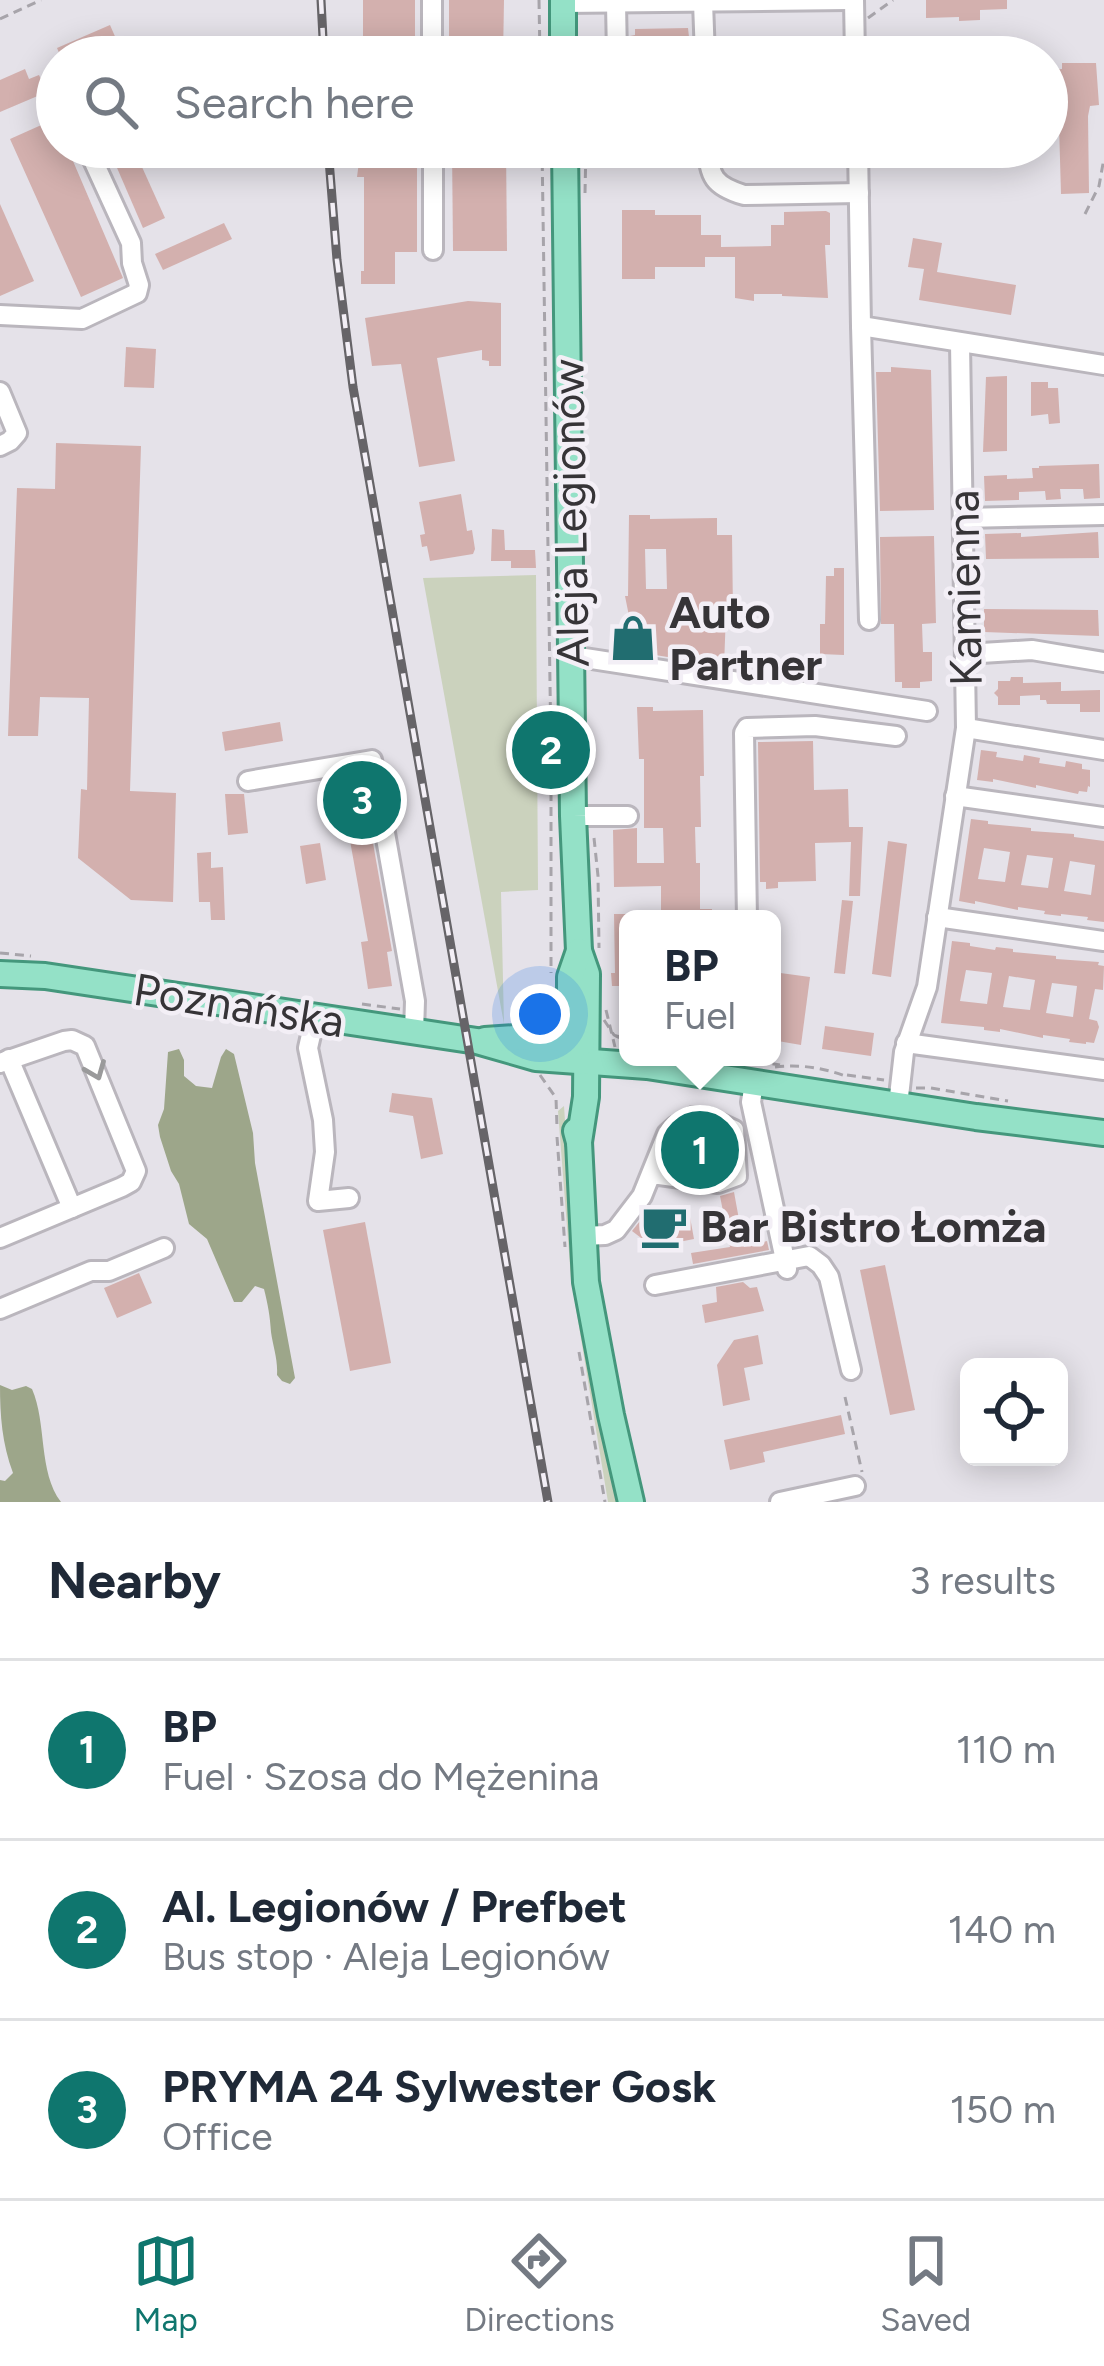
<!DOCTYPE html>
<html lang="en">
<head>
<meta charset="utf-8">
<style>
  body { margin:0; font-family:Figtree,sans-serif; background:#f6f6f7; color:#1f2937 }
  .controls { position:absolute; right:36px; bottom:36px; display:grid; overflow:hidden; border-radius:18px; box-shadow:0 6px 30px #0003 }
  .controls button { width:108px; height:108px; display:grid; place-items:center; padding:0; border:0; border-bottom:3px solid #e0e1e3; background:#fff; color:#1f2937; font:60px sans-serif }
  .you { position:absolute; left:540px; top:1014px; width:42px; height:42px; margin:-30px; border:9px solid #fff; border-radius:50%; background:#1a73e8; box-shadow:0 0 0 18px #1a73e833 }
  .badge { display:grid; place-items:center; width:78px; height:78px; border-radius:50%; background:#0f766e; color:#fff; font-size:39px; font-weight:700 }
  .pin { position:absolute; translate:-50% -50%; border:6px solid #fff; box-shadow:0 3px 12px #0006 }
  .popup { position:absolute; left:619px; top:910px; width:162px; height:156px; box-sizing:border-box; display:grid; place-content:center; border-radius:18px; background:#fff; filter:drop-shadow(0 3px 9px #0005); font-size:39px; white-space:nowrap; color:#747a83 }
  .popup b { font-size:45px; color:#1f2937 }
  .popup::after { content:''; position:absolute; left:50%; top:100%; margin-left:-24px; border:24px solid transparent; border-top-color:#fff }
  .list { margin:0; padding:0; list-style:none }
  h2 { display:flex; justify-content:space-between; align-items:center; height:156px; margin:0; padding:0 48px; font-size:51px }
  h2 small { font-size:39px; font-weight:400; color:#747a83 }
  .list li { display:grid; grid-template-columns:78px 1fr auto; gap:36px; align-items:center; box-sizing:border-box; height:180px; padding:0 48px; border-top:3px solid #e0e1e3 }
  .list b { display:block; font-size:45px; white-space:nowrap }
  .list p { margin:0; font-size:39px; white-space:nowrap; color:#747a83 }
  .list em { font-size:39px; font-style:normal; color:#747a83 }
  .icon { flex:none; width:66px; height:66px; fill:none; stroke:currentColor; stroke-width:2; stroke-linecap:round; stroke-linejoin:round }
  .map { position:relative; flex:none; width:1104px; height:1502px; overflow:hidden }
  .search { position:absolute; background:#fff; box-shadow:0 6px 30px #0003; left:36px; right:36px; top:36px; height:132px; display:flex; align-items:center; gap:30px; box-sizing:border-box; padding:0 42px; border-radius:66px; color:#747a83; font-size:45px }
  .sheet { height:696px; background:#fff }
  nav { display:flex; justify-content:space-around; align-items:center; box-sizing:border-box; height:168px; border-top:3px solid #e0e1e3; background:#fff; font-size:33px; color:#747a83 }
  nav a { display:grid; justify-items:center; gap:6px }
  nav .on { color:#0f766e }
  .map>svg:first-child { display:block }
  .green { fill:#cbd2bd }
  .forest { fill:#9da68a }
  .building { fill:#d3b0ae; fill-rule:evenodd }
  .lines { fill:none; stroke-linecap:round; stroke-linejoin:round }
  .minor-casing { stroke:#bab6bd; stroke-width:24 }
  .major-casing { stroke:#44977c; stroke-width:30 }
  .path { stroke:#a7a4aa; stroke-width:3; stroke-dasharray:9 6; stroke-linecap:butt }
  .minor { stroke:#fff; stroke-width:18 }
  .major { stroke:#94e1c7; stroke-width:24 }
  .rail-casing { stroke:#666468; stroke-width:9 }
  .rail { stroke:#f3eff6; stroke-width:4.5; stroke-dasharray:14; stroke-linecap:butt }
  .oneway { stroke:#9a9a9b }
  .labels { text-anchor:middle; stroke-width:9; stroke-linejoin:round; paint-order:stroke }
  .street-label { font-size:45px; fill:#363437; stroke:#f3eff6 }
  .poi-label { font-size:45px; font-weight:bold; fill:#363437; stroke:#f3eff6; text-anchor:start }
</style>
</head>
<body>
<div class="map">
<svg width="1104" height="1502" viewBox="0 0 1104 1502">
  <rect width="100%" height="100%" fill="#e5e2e9"/>
  <g class="green">
    <path d="M536 575 538 890 501 892 504 1024 423 578Z"/>
    <path d="M564 1106 571 1210 622 1502H608L571 1278 558 1111Z"/>
  </g>
  <g class="forest">
    <path d="M179 1049 184 1060V1076L196 1086 212 1088 221 1057 226 1049 234 1054 253 1133 255 1163 295 1378 290 1384 282 1381 277 1375C278 1359 273 1347 271 1332 270 1316 268 1305 264 1289L255 1286 242 1302H234L207 1239 189 1224 179 1184 171 1171 160 1137 158 1125 164 1109 168 1052Z"/>
    <path d="M0 1385 12 1390 26 1386 32 1389C47 1423 38 1472 61 1502H0V1480L5 1481 13 1473C2 1443 0 1416 0 1385Z"/>
  </g>
  <g class="building">
    <rect x="363" y="0" width="52" height="57"/>
    <path d="M449 0H504L503 57H449Z"/>
    <path d="M926 0H1007V9L980 10V20L959 21V17L926 18Z"/>
    <path d="M110 25 124 57H61L57 48Z"/>
    <path d="M688 28 691 55 688 57H630V36L635 35V29Z"/>
    <path d="M1062 63H1096L1099 105 1090 106 1088 116 1089 193 1061 194 1059 125H1047V70L1062 69Z"/>
    <path d="M25 69 29 79 39 75 47 92 0 112V80Z"/>
    <path d="M57 118V147H67L123 278 81 297 10 139Z"/>
    <path d="M108 147H133L165 218 143 228Z"/>
    <path d="M361 147H417V252H395V284H361V271H364V177H357Z"/>
    <path d="M452 147H506L507 251H453Z"/>
    <path d="M730 147H824V165H739L734 163V158H730Z"/>
    <path d="M0 204 34 281 0 296Z"/>
    <path d="M622 210H655V215H701V235H721V247L771 246V225H784V212L826 211 830 213V245H825L828 298 782 296V294H754V301L735 298V257H705V267H655V279H622Z"/>
    <path d="M224 223 232 239 163 270 155 254Z"/>
    <path d="M913 238 942 243 937 272 1016 285 1011 315 919 300 924 269 908 267Z"/>
    <path d="M468 301 501 303V366H489V361L482 360V350L437 358 455 461 419 467 401 364 372 366 365 318Z"/>
    <path d="M126 347 156 349 154 388 124 387Z"/>
    <path d="M891 367 931 370 934 510 880 511 876 372H891Z"/>
    <path d="M1007 376V451L983 452 986 377Z"/>
    <path d="M1031 382H1048V388H1058L1060 423 1049 424 1048 414 1031 416Z"/>
    <path d="M56 443 141 446 130 791 176 793 173 902 131 900 78 858 81 789 87 790 89 698 40 697 38 736H8L17 488 55 489Z"/>
    <path d="M1099 464 1100 498 1084 499 1083 489H1060L1061 499 1046 500 1045 491 1019 492V500L985 501 984 476 1007 475V479L1033 478 1032 468H1039V466Z"/>
    <path d="M461 494 467 531 472 530 475 549 473 554 430 561 427 546 422 547 420 535 425 534 419 502Z"/>
    <path d="M629 515H650V519L717 518V535H732L733 613H726L724 666 630 651 629 616 625 596H628ZM645 549H666L667 589H646Z"/>
    <path d="M492 529 504 530 505 550H535L536 568H511V561H491Z"/>
    <path d="M1098 532 1099 558 986 559 985 534 1021 533V537Z"/>
    <path d="M934 536 936 623 922 624 923 652H932V681L920 682V688H902V682H895L894 624H881L880 537Z"/>
    <path d="M834 568H844V655L820 654V624H825L826 576H834Z"/>
    <path d="M984 609 1098 610 1099 636 984 632Z"/>
    <path d="M1011 677H1023V683L1061 682V691L1100 690V712H1080V704H1047L1046 700H1040V695L1020 696V705H998V697L994 693 998 689V681H1010Z"/>
    <path d="M637 707H653V711L703 710 704 776H700L701 827H695L696 863H700V909H712V919H661V886L614 887 613 830 637 828V863H664L663 828H644V759H639Z"/>
    <path d="M280 722 283 741 225 751 222 732Z"/>
    <path d="M813 741 814 790 848 789 849 827H863L860 896H849L851 842 815 843 816 881 778 882V888L766 889V882H760L758 742Z"/>
    <path d="M981 750 997 752 996 757 1023 761 1024 755 1040 758 1039 763 1065 767 1066 761 1082 764V769L1090 770V787L1088 786 1087 792 1079 791 1078 794 1036 785V788L993 779V782L977 780Z"/>
    <path d="M364 792 392 951 387 952 392 986 368 989 361 942 368 941 342 796Z"/>
    <path d="M225 794H244L248 833 228 835Z"/>
    <path d="M971 819 988 821V824L1031 828V831L1074 834V837L1104 841V922L1087 920 1088 917 1061 914V916L1044 914 1045 911 1018 907V910L975 901V904L959 901ZM984 848 1010 852 1005 882 978 879ZM1027 855 1053 858 1048 888 1021 885ZM1070 861 1095 865 1091 895 1064 891Z"/>
    <path d="M888 841 907 844 891 977 872 974Z"/>
    <path d="M320 843 326 880 306 884 300 846Z"/>
    <path d="M211 852V868L223 867 225 920H211L210 902H199L197 853Z"/>
    <path d="M842 900 853 901 845 974 834 973Z"/>
    <path d="M614 914H628V986H612L611 973H615Z"/>
    <path d="M952 941 970 943V946L995 950 996 947 1013 949V952L1056 956V959L1099 962 1098 965 1104 966 1103 990 1095 989 1089 1019 1097 1021 1099 1027 1094 1043 1086 1042V1044L1069 1042 1070 1039 1043 1035V1038L1000 1029V1032L984 1030V1027L941 1023ZM966 970 992 973 987 1004 960 1001ZM1009 976 1035 980 1030 1010 1003 1007ZM1052 983 1077 986 1073 1017 1046 1013Z"/>
    <path d="M773 972 810 977 801 1045 772 1040Z"/>
    <path d="M825 1026 874 1033 871 1056 822 1049Z"/>
    <path d="M392 1093 432 1098 443 1154 421 1159 413 1116 389 1112Z"/>
    <path d="M700 1137 721 1141V1167L693 1166V1160L672 1158 678 1142 692 1144Z"/>
    <path d="M734 1192 744 1247 767 1241 769 1250 693 1264 691 1253 730 1247 720 1196Z"/>
    <path d="M655 1214 667 1221 690 1217 694 1239 653 1247 632 1231 644 1216Z"/>
    <path d="M365 1222 391 1363 350 1371 323 1230Z"/>
    <path d="M885 1265 915 1410 890 1415 860 1270Z"/>
    <path d="M139 1273 152 1303 117 1318 104 1288Z"/>
    <path d="M743 1282 750 1288 757 1287 764 1311 705 1323 702 1305 717 1302 716 1287Z"/>
    <path d="M758 1335 763 1364 744 1368 750 1400 723 1406 717 1365 734 1340Z"/>
    <path d="M841 1415 845 1434 763 1452 765 1462 730 1470 724 1440Z"/>
  </g>
  <g class="lines">
    <defs>
      <g id="minor">
        <path d="M432 0V57"/>
        <path d="M854 0 855 57"/>
        <path d="M703 2 705 57"/>
        <path d="M563 3 848 0"/>
        <path d="M616 3 617 57"/>
        <path d="M433 147V250"/>
        <path d="M708 147C709 177 714 186 744 195L859 193"/>
        <path d="M858 147 861 326 1104 365"/>
        <path d="M0 315 82 319 137 293 139 285 132 263 131 243 87 147"/>
        <path d="M861 326 869 620"/>
        <path d="M0 392 17 433 10 441 0 446"/>
        <path d="M963 518 1104 515"/>
        <path d="M965 654 1032 650 1104 662"/>
        <path d="M572 656 927 711"/>
        <path d="M966 728 1104 750"/>
        <path d="M248 781 372 760 415 1001 414 1032"/>
        <path d="M955 796 1104 817"/>
        <path d="M573 816H628"/>
        <path d="M937 917 1104 941"/>
        <path d="M747 919 744 733 747 728 815 726 896 736"/>
        <path d="M315 1017 308 1048 323 1120 325 1152 318 1201 349 1198"/>
        <path d="M906 1043 1104 1070"/>
        <path d="M9 1059 72 1208"/>
        <path d="M0 1063 64 1041 72 1040 85 1046 136 1171 131 1182 122 1187 0 1238"/>
        <path d="M754 1083 751 1102 787 1269"/>
        <path d="M898 1105 904 1052 927 987 966 728 960 343"/>
        <path d="M584 1236 605 1235 616 1230 642 1196 667 1134 676 1126 693 1117 708 1118 734 1130 737 1176 718 1183 652 1174"/>
        <path d="M655 1285 809 1256 821 1265 829 1277 851 1370"/>
        <path d="M0 1309 91 1271H109L164 1248"/>
        <path d="M780 1502 855 1486"/>
      </g>
      <g id="major">
        <path d="M563 0V57"/>
        <path d="M565 147 573 816 579 951 587 974 586 1097 579 1142"/>
        <path d="M0 974 45 976 477 1041 536 1058 647 1066 976 1117 1104 1133"/>
        <path d="M485 1040 543 1036 582 1043"/>
        <path d="M570 1055V977L579 951"/>
        <path d="M576 1131 579 1142 586 1282 611 1415 631 1502"/>
      </g>
    </defs>
    <use href="#minor" class="minor-casing"/>
    <use href="#major" class="major-casing"/>
    <g class="path">
      <path d="M539 0 540 57"/>
      <path d="M868 18 893 0"/>
      <path d="M0 19 41 0"/>
      <path d="M542 147 551 750V973"/>
      <path d="M585 193 586 147"/>
      <path d="M1085 214 1099 186 1104 158"/>
      <path d="M594 838 598 876 599 948"/>
      <path d="M0 953 31 956"/>
      <path d="M362 1004 400 1009"/>
      <path d="M606 1010 615 1047"/>
      <path d="M604 1020 614 1035 628 1042"/>
      <path d="M616 1036 628 1038"/>
      <path d="M728 1057 780 1065"/>
      <path d="M775 1067C801 1064 824 1068 848 1077"/>
      <path d="M540 1075 556 1098 557 1127"/>
      <path d="M847 1075 884 1080"/>
      <path d="M916 1088H931L1008 1101"/>
      <path d="M557 1137 565 1247"/>
      <path d="M579 1352 605 1502"/>
      <path d="M845 1397 862 1472"/>
    </g>
    <use href="#minor" class="minor"/>
    <use href="#major" class="major"/>
    <defs>
      <g id="rail">
        <path d="M321 0 324 57"/>
        <path d="M328 147 337 260 353 387 548 1502"/>
      </g>
    </defs>
    <use href="#rail" class="rail-casing"/>
    <use href="#rail" class="rail"/>
  </g>
  <defs><path id="oneway-chevron" d="M-2-3.5L2.5 0L-2 3.5" fill="none" stroke-width="1.6" stroke-linecap="round" stroke-linejoin="round" transform="scale(3)"/></defs>
  <use class="oneway" href="#oneway-chevron" transform="translate(96 1071) rotate(68)"/>
  <defs>
    <symbol id="shop-bare" viewBox="-9 -9 18 18"><path d="M-5-2.5h2.3a2.7 3.5 0 0 1 5.4 0H5L5.5 6h-11ZM-1.5-2.5h3a1.5 2.3 0 0 0-3 0Z" fill="#216d70" stroke="#f3eff6" stroke-width="2.5" paint-order="stroke"/></symbol>
    <symbol id="cafe-bare" viewBox="-9 -9 18 18"><path d="M-5.5-4.5H6V0H3Q3 3.5 0 3.5H-2.5Q-5.5 3.5-5.5 0ZM3-3.2v2h1.7v-2ZM-6 4.5H4V6H-6Z" fill="#216d70" stroke="#f3eff6" stroke-width="2.5" paint-order="stroke"/></symbol>
  </defs>
  <g fill-rule="evenodd">
    <use href="#shop-bare" x="600" y="605" width="66" height="66"/>
    <use href="#cafe-bare" x="631" y="1193" width="66" height="66"/>
  </g>
  <g class="labels">
    <g class="street-label">
      <text transform="translate(570 513) rotate(-91)" y="16">Aleja Legionów</text>
      <text transform="translate(964 588) rotate(-91)" y="16">Kamienna</text>
      <text transform="translate(239 1005) rotate(9)" y="16">Poznańska</text>
    </g>
    <g class="poi-label">
      <text x="669" y="628">Auto<tspan x="669" dy="52">Partner</tspan></text>
      <text x="700" y="1242">Bar Bistro Łomża</text>
    </g>
  </g>
</svg>
<div class="controls">
<button><svg class="icon" aria-label="locate" viewBox="0 0 24 24"><circle cx="12" cy="12" r="6"/><path d="M12 2v4M12 18v4M2 12h4M18 12h4"/></svg></button>
</div>
<div class="you"></div>
<div class="pin badge" style="left:700px;top:1150px">1</div>
<div class="popup"><b>BP</b>Fuel</div>
<div class="pin badge" style="left:551px;top:750px">2</div>
<div class="pin badge" style="left:362px;top:800px">3</div>
<div class="search"><svg class="icon" aria-label="search" viewBox="0 0 24 24"><circle cx="10" cy="10" r="6"/><path d="M15 15l6 6"/></svg>Search here</div>
</div>
<section class="sheet">
<h2>Nearby<small>3 results</small></h2>
<ul class="list">
<li><span class="badge">1</span><div><b>BP</b><p>Fuel · Szosa do Mężenina</p></div><em>110 m</em></li>
<li><span class="badge">2</span><div><b>Al. Legionów / Prefbet</b><p>Bus stop · Aleja Legionów</p></div><em>140 m</em></li>
<li><span class="badge">3</span><div><b>PRYMA 24 Sylwester Gosk</b><p>Office</p></div><em>150 m</em></li>
</ul>
</section>
<nav>
<a class="on"><svg class="icon" aria-label="map" viewBox="0 0 24 24"><path d="M3 6l6-2 6 2 6-2v14l-6 2-6-2-6 2zM9 4v14M15 6v14"/></svg>Map</a>
<a><svg class="icon" aria-label="directions" viewBox="0 0 24 24"><path d="M12 3l9 9-9 9-9-9zM9 14v-3h6M13 9l2 2-2 2"/></svg>Directions</a>
<a><svg class="icon" aria-label="saved" viewBox="0 0 24 24"><path d="M7 4h10v16l-5-4-5 4z"/></svg>Saved</a>
</nav>
</body>
</html>
